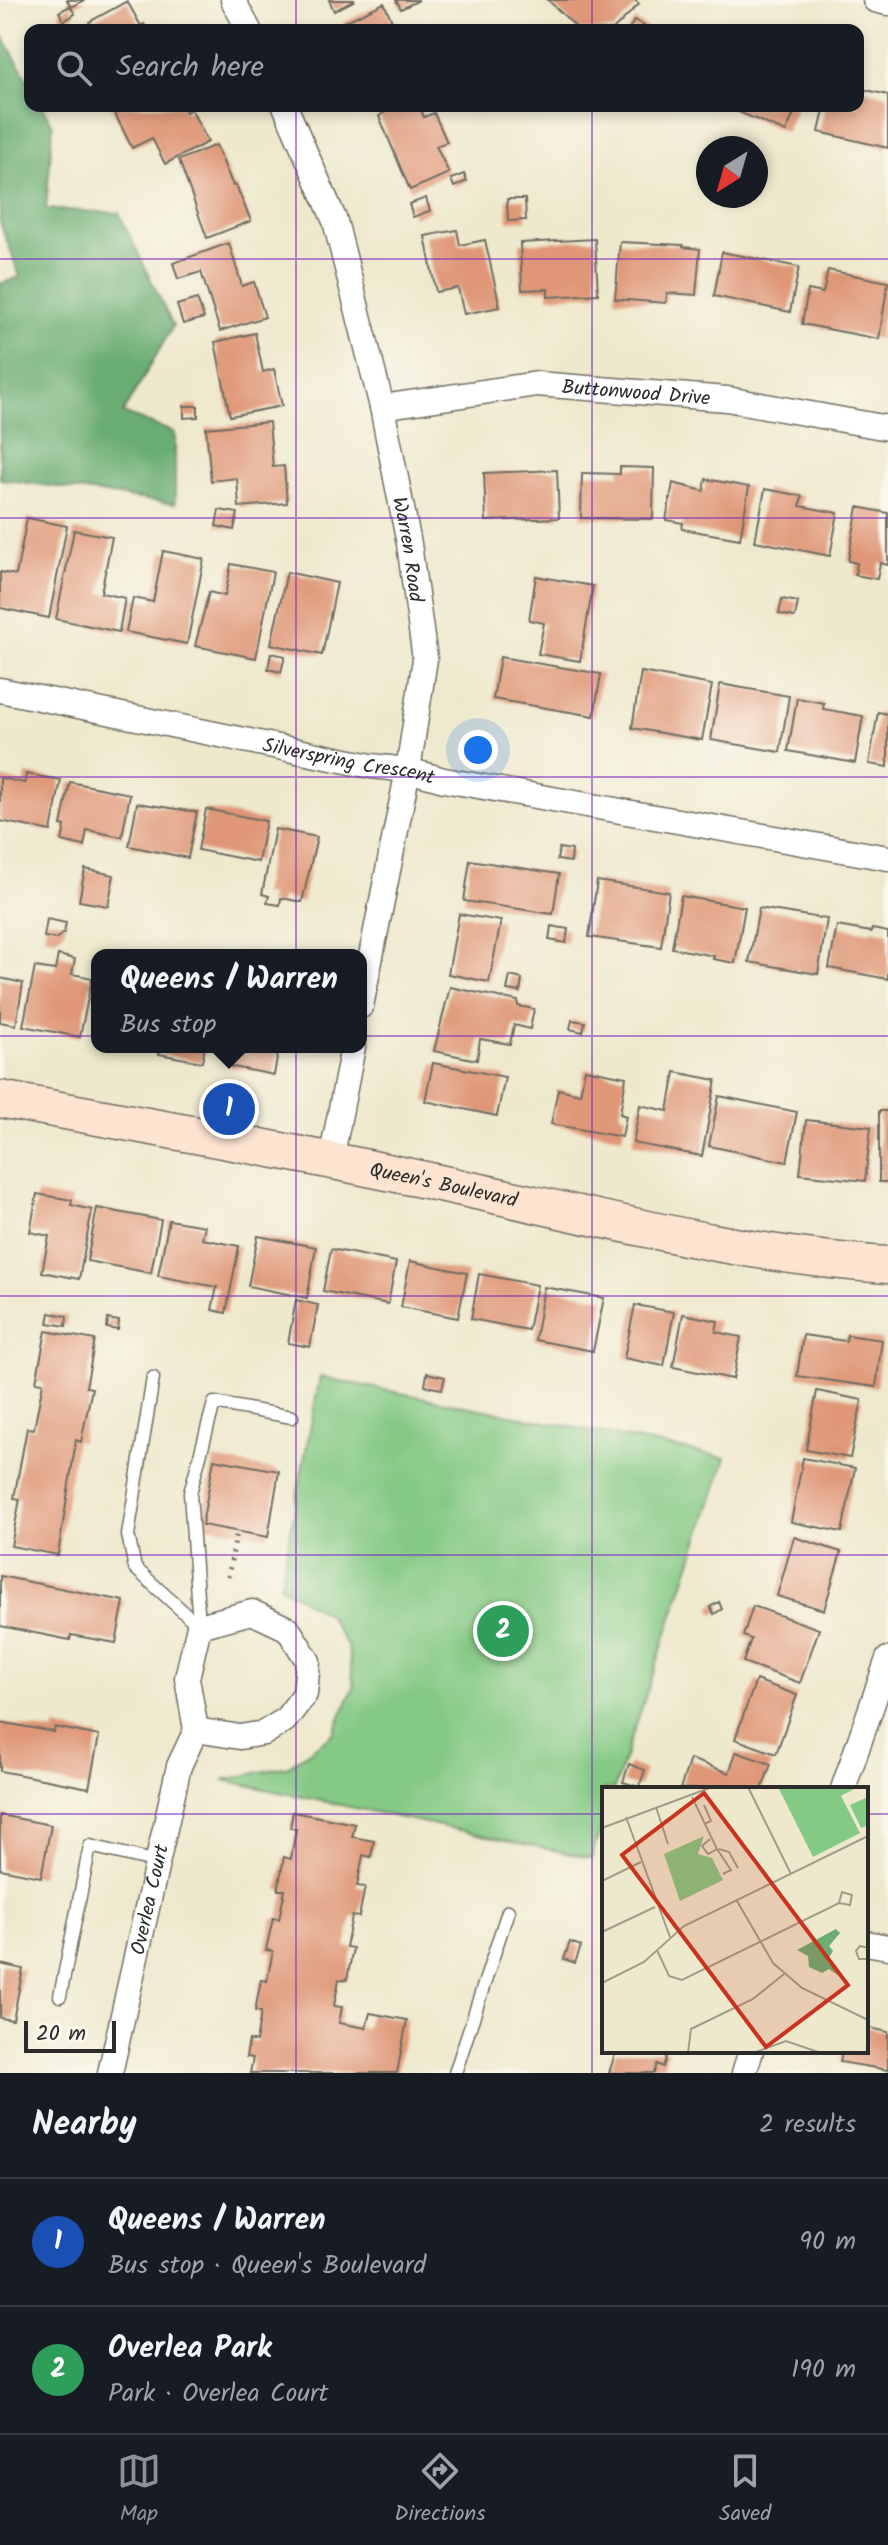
<!DOCTYPE html>
<html lang="en">
<head>
<meta charset="utf-8">
<style>
  body { margin:0; font-family:Kalam,sans-serif; background:#242831; color:#f1f3f6 }
  .compass { position:absolute; left:696px; top:136px; width:72px; height:72px; border-radius:50%; background:#171b24; box-shadow:0 4px 12px #0003; rotate:217deg }
  .scale { position:absolute; left:24px; bottom:20px; width:92px; box-sizing:border-box; padding-left:8px; border:4px solid #2b2b2b; border-top:0; font-size:22px; line-height:28px; white-space:nowrap; color:#2b2b2b; -webkit-text-stroke:6px #fbf7ec; paint-order:stroke }
  .you { position:absolute; left:478px; top:750px; width:28px; height:28px; margin:-20px; border:6px solid #fff; border-radius:50%; background:#1a73e8; box-shadow:0 0 0 12px #1a73e833 }
  .badge { display:grid; place-items:center; width:52px; height:52px; border-radius:50%; background:#8c9099; color:#fff; font-size:26px; font-weight:700 }
  .pin { position:absolute; translate:-50% -50%; border:4px solid #fff; box-shadow:0 2px 8px #0006 }
  .popup { position:absolute; left:91px; top:949px; width:276px; height:104px; box-sizing:border-box; display:grid; place-content:center; border-radius:16px; background:#171b24; filter:drop-shadow(0 2px 6px #0005); font-size:26px; white-space:nowrap; color:#9ea1a6 }
  .popup b { font-size:30px; color:#f1f3f6 }
  .popup::after { content:''; position:absolute; left:50%; top:100%; margin-left:-16px; border:16px solid transparent; border-top-color:#171b24 }
  .list { margin:0; padding:0; list-style:none }
  h2 { display:flex; justify-content:space-between; align-items:center; height:104px; margin:0; padding:0 32px; font-size:34px }
  h2 small { font-size:26px; font-weight:400; color:#9ea1a6 }
  .list li { display:grid; grid-template-columns:52px 1fr auto; gap:24px; align-items:center; box-sizing:border-box; height:128px; padding:0 32px; border-top:2px solid #363941 }
  .list b { display:block; font-size:30px; white-space:nowrap }
  .list p { margin:0; font-size:26px; white-space:nowrap; color:#9ea1a6 }
  .list em { font-size:26px; font-style:normal; color:#9ea1a6 }
  .icon { flex:none; width:44px; height:44px; fill:none; stroke:currentColor; stroke-width:2; stroke-linecap:round; stroke-linejoin:round }
  .map { position:relative; flex:none; width:888px; height:2073px; overflow:hidden }
  .search { position:absolute; background:#171b24; box-shadow:0 4px 12px #0003; left:24px; right:24px; top:24px; height:88px; display:flex; align-items:center; gap:20px; box-sizing:border-box; padding:0 28px; border-radius:16px; color:#9ea1a6; font-size:30px }
  .sheet { height:360px; background:#171b24 }
  nav { display:flex; justify-content:space-around; align-items:center; box-sizing:border-box; height:112px; border-top:2px solid #363941; background:#171b24; font-size:22px; color:#9ea1a6 }
  nav a { display:grid; justify-items:center; gap:4px }
  nav .on { color:#8c9099 }
  .map>svg:first-child { display:block }
  .green { fill:#84c984; stroke:#587a58; stroke-width:2 }
  .forest { fill:#6bad72; stroke:#4b6c4e; stroke-width:2 }
  .building { fill:#df9777 }
  .lines { fill:none; stroke-linecap:round; stroke-linejoin:round }
  .lane-casing { stroke:#6f6d63; stroke-width:15 }
  .street-casing { stroke:#6f6d63; stroke-width:27 }
  .secondary-casing { stroke:#6f6d63; stroke-width:39 }
  .path { stroke:#6f6d63; stroke-width:5; stroke-dasharray:2 6; stroke-linecap:butt }
  .lane { stroke:#fff; stroke-width:12 }
  .street { stroke:#fff; stroke-width:24 }
  .secondary { stroke:#fde4d1; stroke-width:36 }
  .grid { fill:none; stroke:#7b2cbf; stroke-width:2; stroke-opacity:0.55 }
  .labels { text-anchor:middle; stroke-width:8; stroke-linejoin:round; paint-order:stroke }
  .street-label { font-size:20px; fill:#2b2b2b; stroke:#fbf7ec }
  .inset-road { fill:none; stroke:#a09c8c; stroke-width:2 }
  .view { fill:#c8321e; fill-opacity:0.15; stroke:#c8321e; stroke-width:4 }
  .inset-edge { fill:none; stroke:#2b2b2b; stroke-width:4 }
</style>
</head>
<body>
<div class="map">
<svg width="888" height="2073" viewBox="0 0 888 2073">
  <rect width="100%" height="100%" fill="#fbf7ec"/>
  <filter id="ink" filterUnits="userSpaceOnUse"><feTurbulence type="fractalNoise" baseFrequency=".0125" numOctaves="2"/><feDisplacementMap in="SourceGraphic" scale="16" xChannelSelector="R" yChannelSelector="G"/><feConvolveMatrix kernelMatrix="1 2 1 2 8 2 1 2 1" color-interpolation-filters="sRGB"/></filter>
  <filter id="wash" filterUnits="userSpaceOnUse"><feTurbulence type="fractalNoise" baseFrequency=".006" numOctaves="4" result="noise"/><feDisplacementMap in="SourceGraphic" scale="32" xChannelSelector="R" yChannelSelector="G"/><feGaussianBlur stdDeviation="1.8" result="paint"/><feColorMatrix in="noise" values="0 0 0 0 0 0 0 0 0 0 0 0 0 0 0 0 0 1.4 0 .05"/><feComposite in="paint" operator="in"/></filter>
  <g filter="url(#wash)">
    <rect width="100%" height="100%" fill="#eee8cc"/>
    <path class="green" d="M320 1377 726 1458 614 1789H604V1819L591 1858 223 1780 289 1766 334 1733 354 1686 348 1648 328 1615 280 1586Z"/>
    <path class="forest" d="M0 31 30 84V106H42L53 125 46 209 119 213 173 326 123 413 175 433V504L0 479V284L20 277 0 222Z"/>
    <g id="blocks">
      <g class="building">
        <path d="M67 0H85L71 7Z"/>
        <path d="M329 0H355L334 11Z"/>
        <path d="M396 0H419L401 9Z"/>
        <path d="M548 0H635L639 4 613 30H579Z"/>
        <path d="M127 1 141 26 144 24 148 30H94L89 22Z"/>
        <path d="M384 3 396 30H346L342 23Z"/>
        <path d="M70 6 75 14 64 21 59 12Z"/>
        <path d="M635 20 650 30H628Z"/>
        <path d="M858 88 888 95V148L819 132 825 106H858Z"/>
        <path d="M111 106H183L186 112 191 109 208 142 165 164 152 138 132 148Z"/>
        <path d="M394 106H419L424 117 434 113 447 142 436 146 449 173 410 190 379 116Z"/>
        <path d="M736 106H797L786 132 734 110Z"/>
        <path d="M216 145 233 186 236 185 251 221 207 238 179 160Z"/>
        <path d="M464 174 467 181 454 187 451 179Z"/>
        <path d="M426 198 430 211 413 217 409 204Z"/>
        <path d="M507 199H525L526 220 508 221Z"/>
        <path d="M457 230 460 245 485 240 500 307 464 314 458 288 436 292 425 236Z"/>
        <path d="M595 239 598 294 548 297V289L522 290 520 243Z"/>
        <path d="M620 242 683 245V247L700 249 696 295 667 293 666 303 615 299Z"/>
        <path d="M229 243 242 286 254 282 265 317 220 331 201 272 178 279 173 263Z"/>
        <path d="M722 252 799 267 790 312 714 296Z"/>
        <path d="M828 270 888 282 879 339 802 324 808 290 823 293Z"/>
        <path d="M197 299 204 318 183 324 177 305Z"/>
        <path d="M255 333 263 372 274 369 282 406 230 416 215 342Z"/>
        <path d="M184 406H198V417L184 418Z"/>
        <path d="M269 422 273 467 284 466 287 503 239 507 237 478 211 481 206 428Z"/>
        <path d="M620 467 654 468 653 519 581 518 582 473 620 474Z"/>
        <path d="M557 470 559 518 486 521 484 473Z"/>
        <path d="M706 479 749 487 740 539 682 529 683 523 666 520 673 483 704 491Z"/>
        <path d="M765 489 802 496 800 506 838 513 830 556 755 541Z"/>
        <path d="M858 507 888 513V565L880 563 877 579 855 575 857 563 848 561Z"/>
        <path d="M219 510 238 513 234 530 216 526Z"/>
        <path d="M27 518 67 526 49 618 0 608V572L16 575Z"/>
        <path d="M74 530 112 537 101 593 125 598 119 632 56 619Z"/>
        <path d="M163 551 204 559 187 644 126 632 133 598 153 602Z"/>
        <path d="M231 564 273 572 256 658 195 646 209 592 225 596Z"/>
        <path d="M287 572 337 583 322 655 271 644Z"/>
        <path d="M536 576 593 586 580 661 538 654 544 623 529 620Z"/>
        <path d="M782 599 798 602 795 617 779 614Z"/>
        <path d="M271 653 285 656 281 672 268 669Z"/>
        <path d="M500 657 601 674 594 716 493 699Z"/>
        <path d="M641 672 712 685 702 740 632 728Z"/>
        <path d="M720 684 789 696 780 752 711 740Z"/>
        <path d="M797 698 824 703 823 709 863 716 855 763 788 751Z"/>
        <path d="M878 712 888 714V767L869 764Z"/>
        <path d="M26 774 61 780 51 831 0 821V778L25 783Z"/>
        <path d="M70 782 130 794 122 837 87 830 84 846 62 841 65 826 61 825Z"/>
        <path d="M137 803 197 812 188 858 129 846Z"/>
        <path d="M206 809 266 821 258 862 198 850Z"/>
        <path d="M275 829 317 837 302 902 281 898 280 905 267 903 269 896 262 894Z"/>
        <path d="M559 848 572 850 571 862 557 860Z"/>
        <path d="M470 860 559 874 553 914 464 901Z"/>
        <path d="M85 869 114 875 108 906 79 901Z"/>
        <path d="M597 881 669 892 661 947 589 937Z"/>
        <path d="M681 896 745 907 735 963 713 959 714 956 672 948Z"/>
        <path d="M759 908 827 919 818 974 749 962Z"/>
        <path d="M459 914 501 921 489 982 448 974Z"/>
        <path d="M47 919 66 923 64 933 55 939 44 937Z"/>
        <path d="M551 926 568 929 566 943 549 940Z"/>
        <path d="M837 926 871 932 872 929 888 932V979L829 968Z"/>
        <path d="M58 955 75 959 72 974 92 978 80 1037 23 1026 35 967 55 970Z"/>
        <path d="M510 976 522 979 520 992 507 990Z"/>
        <path d="M0 978 23 983 16 1025 0 1022Z"/>
        <path d="M450 987 518 1001V1006L534 1009 530 1029 514 1025 510 1044 480 1039 477 1060 434 1051Z"/>
        <path d="M572 1020 585 1022 583 1032 570 1029Z"/>
        <path d="M161 1047H205L202 1062 159 1054Z"/>
        <path d="M231 1047H279L274 1075 228 1066Z"/>
        <path d="M433 1063 505 1077 497 1116 425 1101Z"/>
        <path d="M585 1069 626 1077 620 1114 626 1116 622 1137 551 1124 558 1089 580 1094Z"/>
        <path d="M675 1072 716 1080 702 1156 633 1143 640 1105 668 1111Z"/>
        <path d="M719 1096 797 1112 787 1162 709 1146Z"/>
        <rect x="879" y="1111" width="9" height="71"/>
        <path d="M806 1120 871 1127 865 1181 800 1174Z"/>
        <path d="M37 1194 72 1200 71 1205 92 1210 79 1279 42 1272 49 1236 30 1232Z"/>
        <path d="M97 1208 161 1220 151 1273 87 1261Z"/>
        <path d="M169 1220 205 1226 202 1239 239 1246 226 1313 212 1310 217 1287 158 1276Z"/>
        <path d="M258 1236 316 1247 307 1298 248 1286Z"/>
        <path d="M331 1249 396 1262 388 1304 323 1291Z"/>
        <path d="M410 1261 467 1273 458 1318 401 1307Z"/>
        <path d="M479 1274 537 1285 528 1330 471 1319Z"/>
        <path d="M544 1287 604 1298 593 1351 535 1340Z"/>
        <path d="M296 1300 318 1305 310 1347 288 1343Z"/>
        <path d="M635 1305 674 1312 664 1366 624 1358Z"/>
        <path d="M50 1313 67 1316 66 1326 48 1323Z"/>
        <path d="M683 1314 718 1321 716 1332 741 1337 733 1379 673 1367Z"/>
        <path d="M108 1319 119 1321 118 1330 107 1328Z"/>
        <path d="M46 1331 95 1340 86 1387 92 1388 81 1442 76 1440 58 1555 11 1546 20 1499 14 1498 27 1428 34 1429 43 1383 36 1382Z"/>
        <path d="M803 1335 846 1341 847 1335 882 1340 876 1387 797 1376Z"/>
        <path d="M427 1373 445 1377 442 1389 425 1386Z"/>
        <path d="M817 1391 862 1400 850 1458 806 1450Z"/>
        <path d="M803 1458 855 1468 842 1532 791 1522Z"/>
        <path d="M214 1459 279 1471 268 1537 202 1525Z"/>
        <path d="M794 1537 841 1552 824 1610 777 1596Z"/>
        <path d="M0 1576 124 1601 116 1643 71 1635 70 1640 0 1626Z"/>
        <path d="M719 1602 722 1609 714 1614 710 1607Z"/>
        <path d="M753 1606 819 1629 800 1683 743 1662 751 1639 743 1636Z"/>
        <path d="M756 1680 797 1695 776 1754 735 1739Z"/>
        <path d="M0 1722 54 1732 55 1727 99 1736 89 1788 0 1771Z"/>
        <path d="M736 1752 771 1764 762 1789H680L690 1759 729 1773Z"/>
        <path d="M629 1764 645 1770 639 1787 623 1782Z"/>
        <path d="M293 1812 355 1824 352 1837 374 1841 371 1857 363 1855 357 1886 365 1887 359 1917 352 1916 346 1947 353 1948 347 1980 339 1979 334 2006 342 2007 339 2023 366 2028 370 2013 407 2020 397 2073H250L253 2058 246 2057 249 2040 256 2042 261 2012 255 2011 261 1980 267 1981 273 1951 266 1950 273 1918 279 1919 285 1890H278L284 1857 291 1859 296 1829 290 1828Z"/>
        <path d="M0 1815 51 1825 41 1877 0 1869Z"/>
        <path d="M570 1942 581 1946 575 1963 564 1959Z"/>
        <path d="M0 1964 23 1969 13 2020 0 2018Z"/>
        <path d="M866 2027 888 2032V2070L840 2062 842 2051H866Z"/>
        <path d="M616 2051H668L663 2067 657 2064 654 2073H609Z"/>
      </g>
    </g>
  </g>
  <g filter="url(#ink)">
    <use href="#blocks" fill-opacity="0" stroke="#6f6d63" stroke-width="2"/>
    <g class="lines">
      <defs>
        <g id="lane">
          <path d="M153 1378 128 1535 135 1568 199 1626"/>
          <path d="M199 1626 190 1493 214 1403 292 1417"/>
          <path d="M60 1996 90 1846 158 1862"/>
          <path d="M455 2073 508 1911"/>
        </g>
        <g id="street">
          <path d="M233 0 249 30"/>
          <path d="M875 0 888 3"/>
          <path id="s1" d="M285 106 335 221 382 407 409 544 425 659 408 770 361 1006"/>
          <path id="s2" d="M382 407 537 384 727 399 888 428"/>
          <path id="s3" d="M0 690 371 766 408 770 444 780 888 858"/>
          <path d="M331 1160 353 1047"/>
          <path d="M843 1789 888 1659"/>
          <path d="M866 1943 888 1947"/>
          <path id="s4" d="M110 2073 179 1766 196 1730 187 1678 199 1626 252 1612 288 1629 308 1661 305 1694 285 1720 264 1733 240 1737 196 1730"/>
          <path d="M744 2073 751 2051"/>
        </g>
        <g id="secondary">
          <path id="s5" d="M0 1099C151 1127 302 1153 453 1186 597 1217 741 1256 888 1265"/>
        </g>
      </defs>
      <use href="#lane" class="lane-casing"/>
      <use href="#street" class="street-casing"/>
      <use href="#secondary" class="secondary-casing"/>
      <path class="path" d="M228 1577 237 1531"/>
      <use href="#lane" class="lane"/>
      <use href="#street" class="street"/>
      <use href="#secondary" class="secondary"/>
    </g>
  </g>
  <path class="grid" d="M296 0V30M592 0V30M296 106V2073M592 106V2073M0 259H888M0 518H888M0 777H888M0 1036H888M0 1296H888M0 1555H888M0 1814H604M866 1814H888"/>
  <g class="labels">
    <g class="street-label">
      <text dy="7" stroke="none"><textPath href="#s2" startOffset="256">Buttonwood Drive</textPath></text>
      <text dy="7" stroke="none"><textPath href="#s1" startOffset="462">Warren Road</textPath></text>
      <text dy="7" stroke="none"><textPath href="#s3" startOffset="356">Silverspring Crescent</textPath></text>
      <text dy="7" stroke="none"><textPath href="#s5" startOffset="452">Queen's Boulevard</textPath></text>
      <text dy="7" stroke="none"><textPath href="#s4" startOffset="178">Overlea Court</textPath></text>
    </g>
  </g>
  <g transform="translate(602 1787)">
    <rect width="266" height="266" fill="#eee8cc"/>
    <path d="M176 0H256L239 9 258 46 211 70ZM266 10V38L259 41 248 18ZM102 49 96 67 110 71 121 93 78 114 62 67Z" fill="#84c984"/>
    <path d="M234 142 238 146 227 159 231 164 225 174 247 196 227 182 220 186 207 180 206 169 195 163Z" fill="#6bad72"/>
    <path class="inset-road" d="M146 0 189 87M90 10 115 62 106 67 100 59 108 52M102 18 109 34 102 37M54 20 66 57M24 30 68 150M0 41 110 0M115 62 129 83 121 87M117 62 127 65 136 81M0 94 39 75M135 114 171 176 200 201 266 233M0 145 53 120M55 163 67 189 80 193 237 116 248 118 250 108 240 105 237 116M265 172H257L254 164 258 159 266 161M0 196 42 175 82 139 266 49M86 266 89 242 151 212 182 187M151 266 184 254 219 266"/>
    <path class="view" d="M102 6 246 198 164 260 20 68Z"/>
    <rect width="266" height="266" class="inset-edge"/>
  </g>
</svg>
<svg class="compass" viewBox="-18 -18 36 36"><path d="M0-13l5 13h-10z" fill="#e53935"/><path d="M0 13l5-13h-10z" fill="#9ea1a6"/></svg>
<div class="scale">20 m</div>
<div class="you"></div>
<div class="pin badge" style="left:229px;top:1109px;background:#1a4fb4">1</div>
<div class="popup"><b>Queens / Warren</b>Bus stop</div>
<div class="pin badge" style="left:503px;top:1631px;background:#2e9e5b">2</div>
<div class="search"><svg class="icon" aria-label="search" viewBox="0 0 24 24"><circle cx="10" cy="10" r="6"/><path d="M15 15l6 6"/></svg>Search here</div>
</div>
<section class="sheet">
<h2>Nearby<small>2 results</small></h2>
<ul class="list">
<li><span class="badge" style="background:#1a4fb4">1</span><div><b>Queens / Warren</b><p>Bus stop · Queen's Boulevard</p></div><em>90 m</em></li>
<li><span class="badge" style="background:#2e9e5b">2</span><div><b>Overlea Park</b><p>Park · Overlea Court</p></div><em>190 m</em></li>
</ul>
</section>
<nav>
<a class="on"><svg class="icon" aria-label="map" viewBox="0 0 24 24"><path d="M3 6l6-2 6 2 6-2v14l-6 2-6-2-6 2zM9 4v14M15 6v14"/></svg>Map</a>
<a><svg class="icon" aria-label="directions" viewBox="0 0 24 24"><path d="M12 3l9 9-9 9-9-9zM9 14v-3h6M13 9l2 2-2 2"/></svg>Directions</a>
<a><svg class="icon" aria-label="saved" viewBox="0 0 24 24"><path d="M7 4h10v16l-5-4-5 4z"/></svg>Saved</a>
</nav>
</body>
</html>
